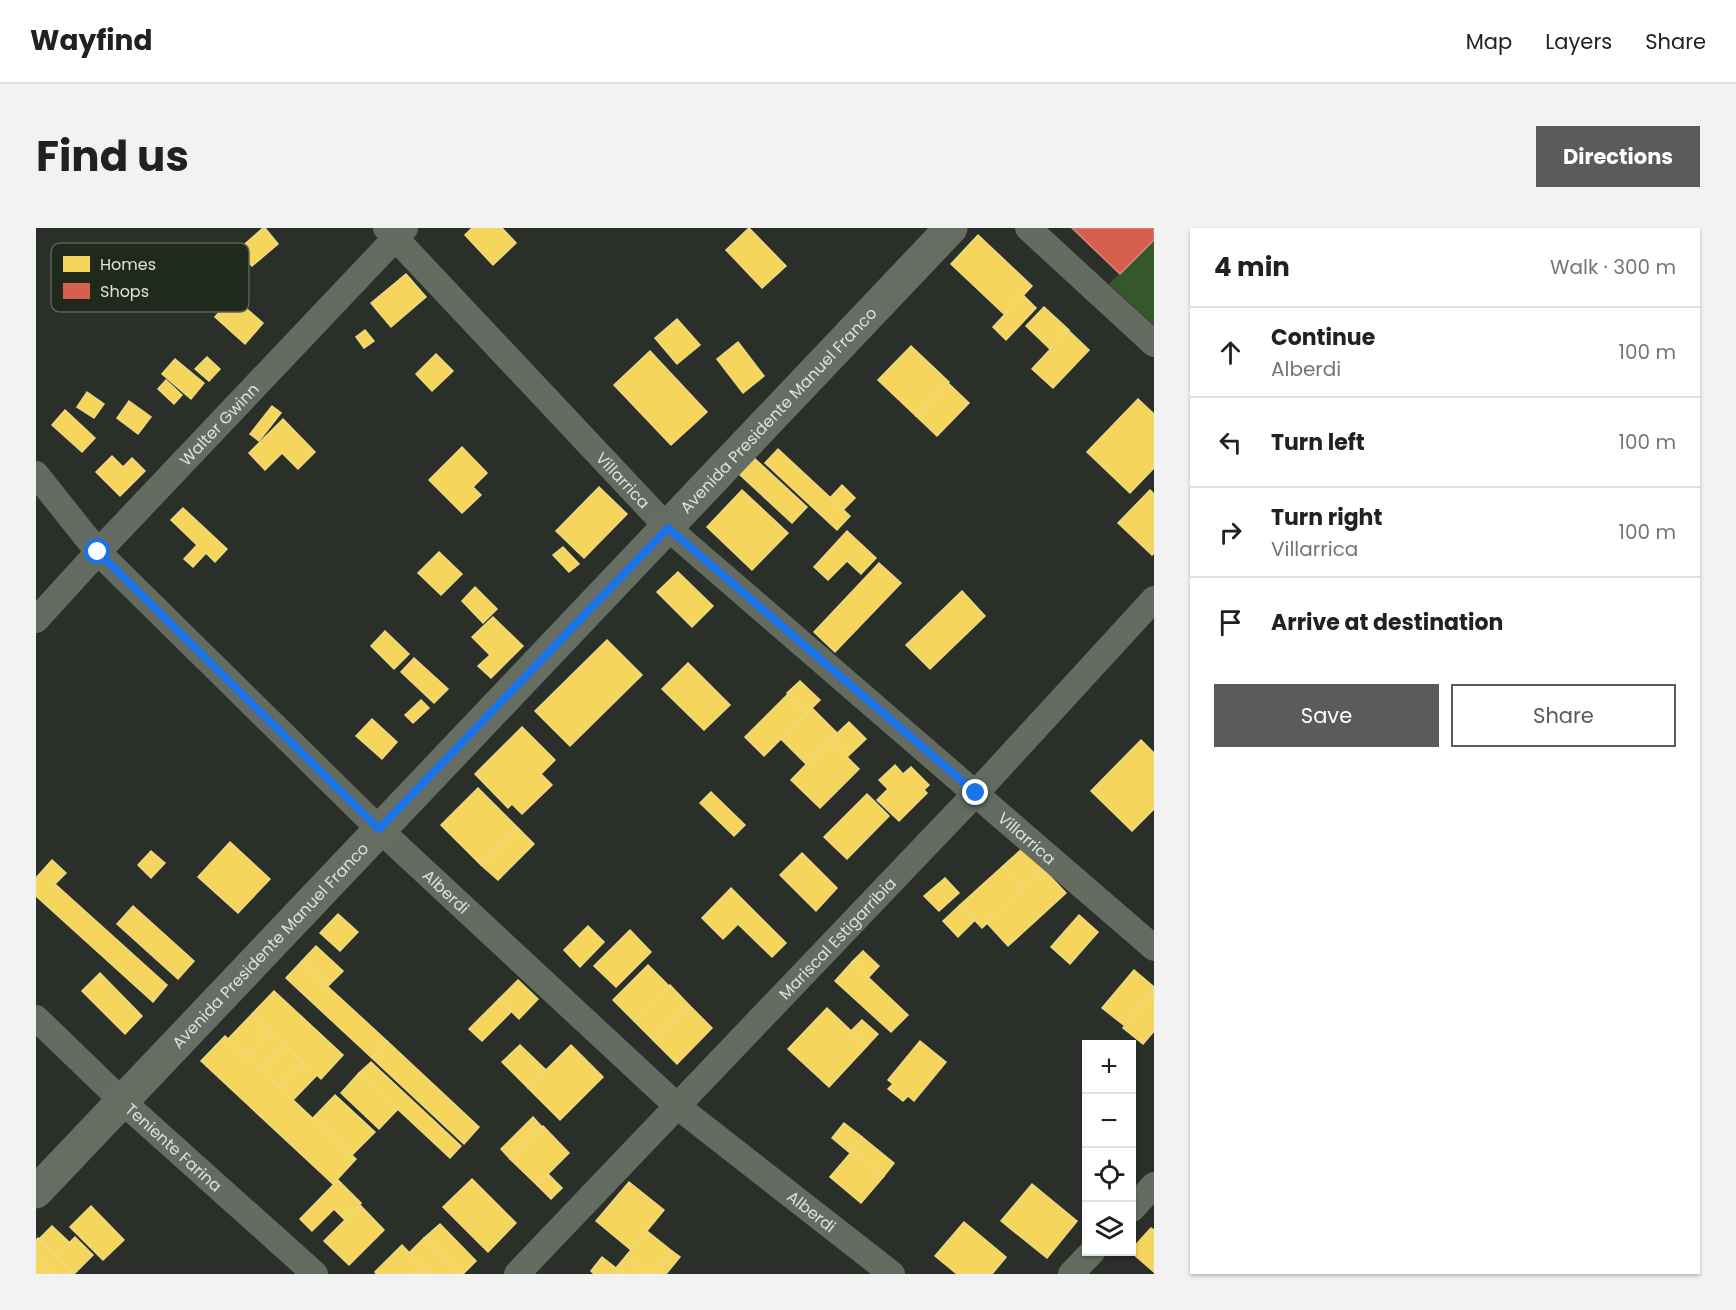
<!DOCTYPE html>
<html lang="en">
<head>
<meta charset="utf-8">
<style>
  body { margin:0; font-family:Poppins,sans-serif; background:#f2f2f2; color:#202124 }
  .controls { position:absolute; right:18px; bottom:18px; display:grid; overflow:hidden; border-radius:0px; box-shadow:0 2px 4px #0004 }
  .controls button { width:54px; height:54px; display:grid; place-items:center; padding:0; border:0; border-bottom:2px solid #e0e0e0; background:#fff; color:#202124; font:30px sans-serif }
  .stop { position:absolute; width:18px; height:18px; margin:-14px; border:4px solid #1a73e8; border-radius:50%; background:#fff }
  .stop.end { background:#1a73e8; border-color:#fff; box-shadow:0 2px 6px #0008 }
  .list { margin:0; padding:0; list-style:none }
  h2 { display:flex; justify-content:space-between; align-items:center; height:78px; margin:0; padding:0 24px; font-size:26px }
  h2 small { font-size:20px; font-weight:400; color:#757577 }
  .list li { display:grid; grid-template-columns:39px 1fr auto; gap:18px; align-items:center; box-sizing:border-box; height:90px; padding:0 24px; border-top:2px solid #e0e0e0 }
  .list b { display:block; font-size:22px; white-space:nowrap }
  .list p { margin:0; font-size:20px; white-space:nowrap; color:#757577 }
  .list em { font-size:20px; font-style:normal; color:#757577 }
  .actions { display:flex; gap:12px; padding:18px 24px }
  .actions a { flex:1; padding:14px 0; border:2px solid #595c5a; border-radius:0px; text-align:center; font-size:21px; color:#595c5a }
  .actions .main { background:#595c5a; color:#fff }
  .icon { flex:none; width:33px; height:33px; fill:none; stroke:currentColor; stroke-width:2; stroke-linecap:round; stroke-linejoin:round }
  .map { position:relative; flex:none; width:1118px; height:1046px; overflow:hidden; border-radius:0px }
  header { display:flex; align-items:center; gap:36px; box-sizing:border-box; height:84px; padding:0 30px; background:#fff; border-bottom:2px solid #e0e0e0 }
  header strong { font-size:28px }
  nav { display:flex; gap:33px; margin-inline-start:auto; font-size:21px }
  .intro { display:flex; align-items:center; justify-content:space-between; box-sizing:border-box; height:144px; padding:0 36px }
  h1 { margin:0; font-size:42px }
  .button { padding:15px 27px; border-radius:0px; background:#595c5a; color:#fff; font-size:21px; font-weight:700 }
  main { display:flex; gap:36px; padding:0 36px }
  aside { flex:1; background:#fff; border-radius:0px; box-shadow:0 2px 4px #0004 }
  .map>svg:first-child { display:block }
  .green { fill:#35572b }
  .homes { fill:#f6d55c; stroke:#eed982; stroke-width:1.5 }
  .shops { fill:#d6604d; stroke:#d88777; stroke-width:1.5 }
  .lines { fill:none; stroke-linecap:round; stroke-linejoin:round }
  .minor { stroke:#646c62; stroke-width:26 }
  .secondary { stroke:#666e63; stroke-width:33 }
  .route { stroke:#1a73e8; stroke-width:8 }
  .labels { text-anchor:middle; stroke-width:6; stroke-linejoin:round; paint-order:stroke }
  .street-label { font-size:16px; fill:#dce2da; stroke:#1f291c }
  .key { fill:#1f291c; stroke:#586055; stroke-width:1.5 }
  .key-label { font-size:16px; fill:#dce2da }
</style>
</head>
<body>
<header>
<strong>Wayfind</strong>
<nav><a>Map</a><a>Layers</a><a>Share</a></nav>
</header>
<div class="intro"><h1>Find us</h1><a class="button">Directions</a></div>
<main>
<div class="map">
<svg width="1118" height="1046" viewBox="0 0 1118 1046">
  <rect width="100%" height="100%" fill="#2a3029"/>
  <path class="green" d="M1118 12V98L1073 56Z"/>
  <g class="homes">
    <path d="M227 0H229L242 16 216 38 202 22Z"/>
    <path d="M436 0H466L480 15 457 37 429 7Z"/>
    <path d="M713 0 750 38 726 60 690 22Z"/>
    <path d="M942 7 996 58 969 87 915 36Z"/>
    <path d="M370 46 390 69 355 99 335 75Z"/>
    <path d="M987 67 1000 80 970 112 957 99Z"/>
    <path d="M197 69 227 95 209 116 179 89Z"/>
    <path d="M1008 79 1033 102 1014 121 990 98Z"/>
    <path d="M641 91 664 117 641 136 619 110Z"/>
    <path d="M329 102 338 113 328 120 320 109Z"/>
    <path d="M1032 102 1053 122 1017 160 996 141Z"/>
    <path d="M702 114 728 148 707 165 681 131Z"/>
    <path d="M875 118 913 154 880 188 842 152Z"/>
    <path d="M614 123 671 184 635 217 578 157Z"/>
    <path d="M400 126 417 143 396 163 380 146Z"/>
    <path d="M171 129 184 141 173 153 159 141Z"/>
    <path d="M139 131 168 155 155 171 126 146Z"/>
    <path d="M130 152 146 167 138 176 122 161Z"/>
    <path d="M912 155 933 175 901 208 880 188Z"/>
    <path d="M51 164 68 176 58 190 41 179Z"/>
    <path d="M1102 171 1118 186V240L1094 265 1051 224Z"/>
    <path d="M93 173 115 189 102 206 81 190Z"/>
    <path d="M236 178 245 185 223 213 214 206Z"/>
    <path d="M29 182 59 210 46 224 16 197Z"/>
    <path d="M247 191 279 224 262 241 246 225 229 242 213 225Z"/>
    <path d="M426 219 451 245 437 259 445 267 426 285 393 252Z"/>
    <path d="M742 221 814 288 801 302 729 235Z"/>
    <path d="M76 228 87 239 96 230 109 243 84 268 60 244Z"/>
    <path d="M717 229 771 279 756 295 702 245Z"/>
    <path d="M806 257 819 270 807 282 794 270Z"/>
    <path d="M563 259 591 286 548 330 520 303Z"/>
    <path d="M706 262 752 305 716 342 671 299Z"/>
    <path d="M1114 262 1118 266V325L1116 327 1082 295Z"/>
    <path d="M147 280 191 321 179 334 170 325 157 339 148 331 161 317 135 292Z"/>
    <path d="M811 303 840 330 825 346 811 333 792 352 778 339Z"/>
    <path d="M527 319 543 336 533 344 517 327Z"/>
    <path d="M403 324 426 346 405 367 382 345Z"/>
    <path d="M843 335 865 355 799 424 778 404Z"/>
    <path d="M642 344 677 378 656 399 621 364Z"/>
    <path d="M439 359 461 381 447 395 426 373Z"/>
    <path d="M926 363 949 388 894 441 870 417Z"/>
    <path d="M457 389 487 418 455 450 442 438 454 427 436 409Z"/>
    <path d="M349 403 373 426 358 441 335 418Z"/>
    <path d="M571 412 606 447 534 518 499 483Z"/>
    <path d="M378 430 412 461 398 475 365 444Z"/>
    <path d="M652 435 694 477 668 502 626 461Z"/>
    <path d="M764 453 784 472 771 485 751 465Z"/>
    <path d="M752 466 771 485 728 528 709 509Z"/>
    <path d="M385 472 393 480 377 495 369 487Z"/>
    <path d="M776 480 801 505 770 536 745 511Z"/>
    <path d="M336 491 361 514 346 531 320 508Z"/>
    <path d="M813 494 830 511 811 529 794 512Z"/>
    <path d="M486 499 519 532 505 546 516 557 486 586 476 576 472 580 439 546Z"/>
    <path d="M794 512 823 541 784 580 755 552Z"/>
    <path d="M1105 512 1118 525V581L1096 603 1055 563Z"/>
    <path d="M859 537 867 546 875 539 893 557 888 562 891 565 863 593 841 572 852 561 843 552Z"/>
    <path d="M442 560 482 600 445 637 405 597Z"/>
    <path d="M675 564 709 597 698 608 664 575Z"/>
    <path d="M831 566 853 588 811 631 788 609Z"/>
    <path d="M482 600 498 616 462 652 445 637Z"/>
    <path d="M194 614 234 651 202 685 162 649Z"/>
    <path d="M987 620 1008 642 988 661 967 638Z"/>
    <path d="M115 623 129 635 115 650 102 637Z"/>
    <path d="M766 625 801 660 780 683 744 647Z"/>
    <path d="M16 632 30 645 19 656 131 757 117 774 0 668V650Z"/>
    <path d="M967 638 988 661 946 700 924 677Z"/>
    <path d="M1008 642 1030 665 972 718 951 695Z"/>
    <path d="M909 650 923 665 903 683 888 668Z"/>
    <path d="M695 660 750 715 736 729 702 696 687 711 666 690Z"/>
    <path d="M924 677 939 692 922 709 907 693Z"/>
    <path d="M97 678 158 733 142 751 81 696Z"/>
    <path d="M302 686 322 704 304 723 284 705Z"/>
    <path d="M1043 687 1062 704 1034 736 1015 719Z"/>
    <path d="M552 698 568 714 544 739 528 722Z"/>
    <path d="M594 702 615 724 580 759 558 738Z"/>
    <path d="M280 718 307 743 292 758 265 734Z"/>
    <path d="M827 723 843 738 832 750 816 734Z"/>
    <path d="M265 734 351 813 336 830 250 750Z"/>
    <path d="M816 734 872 787 855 804 799 753Z"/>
    <path d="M612 737 633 758 598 793 577 772Z"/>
    <path d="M1098 742 1118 759V762L1089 798 1066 780Z"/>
    <path d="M64 745 106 788 89 806 46 763Z"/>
    <path d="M482 752 502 771 483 791 463 771Z"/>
    <path d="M634 757 653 777 617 812 598 793Z"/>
    <path d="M1118 762V803L1107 816 1087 800Z"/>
    <path d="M238 763 307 827 285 851 216 786Z"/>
    <path d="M463 771 476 783 446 813 433 801Z"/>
    <path d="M653 777 676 800 641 836 617 812Z"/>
    <path d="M791 780 831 818 793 859 752 821Z"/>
    <path d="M216 786 234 804 211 829 192 811Z"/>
    <path d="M826 792 842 806 831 818 815 803Z"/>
    <path d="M234 804 249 817 225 842 211 829Z"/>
    <path d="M189 808 320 931 297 956 165 833Z"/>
    <path d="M351 813 443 899 428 916 336 830Z"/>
    <path d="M884 813 910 834 878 873 872 868 867 873 852 861 857 856 852 852Z"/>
    <path d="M249 817 266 834 243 859 225 842Z"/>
    <path d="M484 817 510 842 492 860 466 834Z"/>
    <path d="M535 817 567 849 524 892 492 860Z"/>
    <path d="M266 834 281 847 257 872 243 859Z"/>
    <path d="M335 834 425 918 414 930 323 845Z"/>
    <path d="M323 845 362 881 343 901 305 865Z"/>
    <path d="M299 867 339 904 316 927 277 890Z"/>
    <path d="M497 889 506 899 474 931 465 921Z"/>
    <path d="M808 895 826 909 814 925 796 910Z"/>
    <path d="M507 898 533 925 501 957 474 931Z"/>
    <path d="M826 909 858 935 848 948 816 922Z"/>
    <path d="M817 922 848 948 825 975 794 949Z"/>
    <path d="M512 946 526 960 515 971 501 957Z"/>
    <path d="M436 951 480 995 452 1024 407 979Z"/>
    <path d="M302 952 325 975 309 992 298 981 276 1003 264 991Z"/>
    <path d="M593 954 628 982 595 1022 560 993Z"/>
    <path d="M996 956 1041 993 1011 1030 965 993Z"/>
    <path d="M324 977 348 1002 313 1037 288 1013Z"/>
    <path d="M55 978 88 1012 67 1032 34 999Z"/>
    <path d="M928 994 970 1029 956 1046H921L899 1028Z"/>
    <path d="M404 996 440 1033 427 1046H424L388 1010Z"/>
    <path d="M16 998 33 1014 20 1028 3 1011Z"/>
    <path d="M1115 1000 1118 1002V1044L1095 1024 1096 1021Z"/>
    <path d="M611 1003 636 1023 617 1046H612L590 1028Z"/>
    <path d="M39 1009 57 1027 38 1046 20 1028Z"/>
    <path d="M2 1010 38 1046H17L0 1029V1012Z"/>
    <path d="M388 1010 424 1046H394L373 1025Z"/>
    <path d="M366 1017 386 1038 378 1046H340L339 1044Z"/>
    <path d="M636 1023 644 1029 630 1046H617Z"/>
    <path d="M590 1028 611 1046H586L580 1040Z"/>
    <path d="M0 1029 17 1046H0Z"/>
    <path d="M566 1029 580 1040 586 1046H558L555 1043Z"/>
    <path d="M386 1038 394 1046H378Z"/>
  </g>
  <path class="shops" d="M1036 0H1118V12L1084 46Z"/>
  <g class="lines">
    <g class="minor">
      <path id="s1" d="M350 0 632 300 1118 720"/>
      <path d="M992 0 1118 116"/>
      <path id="s2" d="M0 246 62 324 343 601 641 878 856 1046"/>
      <path id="s3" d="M0 392 62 324 369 0"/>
      <path id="s4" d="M0 790 86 873 279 1046"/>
      <path d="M1096 981 1118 957"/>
      <path id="s5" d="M481 1046 940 565 1118 371"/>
      <path d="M1035 1046 1056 1024"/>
    </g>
    <path class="secondary" id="s6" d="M0 964 915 0"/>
  </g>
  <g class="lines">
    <path class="route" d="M62 324 343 601 632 300 940 565"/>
  </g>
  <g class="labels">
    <g class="street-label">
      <text dy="6" stroke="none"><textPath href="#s6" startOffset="1078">Avenida Presidente Manuel Franco</textPath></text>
      <text dy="6" stroke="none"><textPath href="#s3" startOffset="268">Walter Gwinn</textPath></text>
      <text dy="6" stroke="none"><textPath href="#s1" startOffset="346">Villarrica</textPath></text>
      <text dy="6" stroke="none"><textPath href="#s1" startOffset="886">Villarrica</textPath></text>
      <text dy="6" stroke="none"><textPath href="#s2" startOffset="586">Alberdi</textPath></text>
      <text dy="6" stroke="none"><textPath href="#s5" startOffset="464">Mariscal Estigarribia</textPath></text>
      <text dy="6" stroke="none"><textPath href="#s6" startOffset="340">Avenida Presidente Manuel Franco</textPath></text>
      <text dy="6" stroke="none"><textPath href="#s4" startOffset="189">Teniente Farina</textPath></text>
      <text dy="6" stroke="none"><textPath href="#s2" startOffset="1072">Alberdi</textPath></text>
    </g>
  </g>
  <rect x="15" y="15" width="198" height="69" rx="9" class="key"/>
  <rect x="27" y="28" width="27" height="16" fill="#f6d55c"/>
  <rect x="27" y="55" width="27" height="16" fill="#d6604d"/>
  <g class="key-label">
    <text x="64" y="42">Homes</text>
    <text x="64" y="69">Shops</text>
  </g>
</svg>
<div class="controls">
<button>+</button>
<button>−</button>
<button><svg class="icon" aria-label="locate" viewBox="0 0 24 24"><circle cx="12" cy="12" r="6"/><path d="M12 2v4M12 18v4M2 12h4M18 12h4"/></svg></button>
<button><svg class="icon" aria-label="layers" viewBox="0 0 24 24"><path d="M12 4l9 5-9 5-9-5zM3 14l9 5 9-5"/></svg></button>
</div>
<div class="stop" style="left:62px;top:324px"></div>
<div class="stop end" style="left:940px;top:565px"></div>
</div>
<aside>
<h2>4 min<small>Walk · 300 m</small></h2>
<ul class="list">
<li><svg class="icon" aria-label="ahead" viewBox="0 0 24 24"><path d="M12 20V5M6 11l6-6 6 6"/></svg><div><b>Continue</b><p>Alberdi</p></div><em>100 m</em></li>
<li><svg class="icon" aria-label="left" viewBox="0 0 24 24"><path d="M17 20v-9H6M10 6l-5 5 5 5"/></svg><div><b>Turn left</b></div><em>100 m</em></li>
<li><svg class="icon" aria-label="right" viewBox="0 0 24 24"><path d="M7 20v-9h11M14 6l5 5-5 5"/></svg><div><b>Turn right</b><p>Villarrica</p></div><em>100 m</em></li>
<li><svg class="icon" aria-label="arrive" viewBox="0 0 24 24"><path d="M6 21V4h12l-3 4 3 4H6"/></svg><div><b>Arrive at destination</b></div></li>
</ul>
<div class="actions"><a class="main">Save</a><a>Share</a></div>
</aside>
</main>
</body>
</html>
